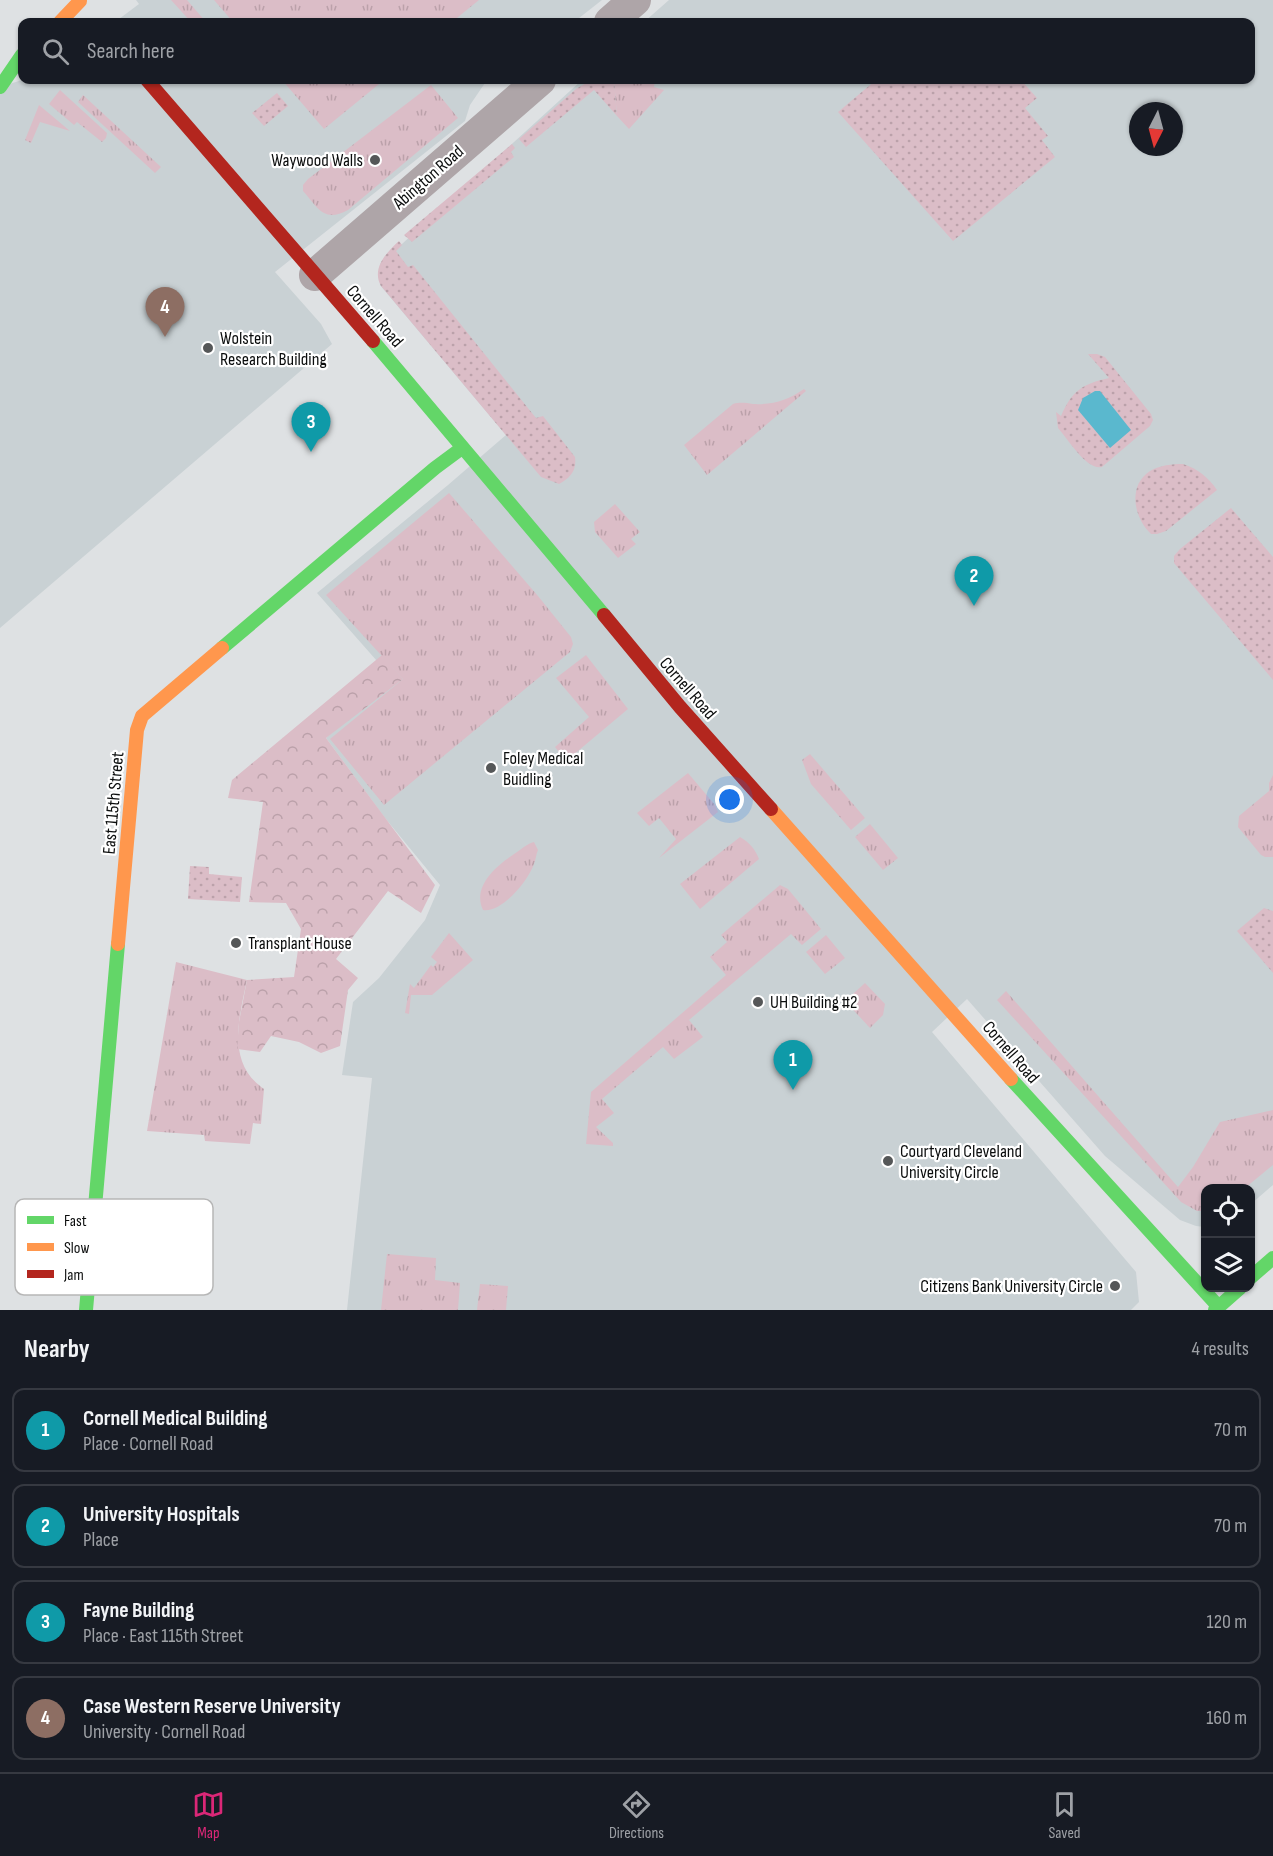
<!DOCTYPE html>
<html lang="en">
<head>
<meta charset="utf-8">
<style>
  body { margin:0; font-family:"Sofia Sans Condensed",sans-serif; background:#20242c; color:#f1f3f6 }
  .controls { position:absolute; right:18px; bottom:18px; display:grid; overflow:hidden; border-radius:12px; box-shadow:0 2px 4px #0004 }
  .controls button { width:54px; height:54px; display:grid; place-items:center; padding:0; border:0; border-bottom:2px solid #363941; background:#171b24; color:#f1f3f6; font:30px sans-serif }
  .compass { position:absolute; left:1129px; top:102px; width:54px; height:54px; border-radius:50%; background:#171b24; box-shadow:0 2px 4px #0004; rotate:186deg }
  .you { position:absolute; left:730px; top:800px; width:21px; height:21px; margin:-15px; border:4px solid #fff; border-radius:50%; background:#1a73e8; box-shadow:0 0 0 9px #1a73e833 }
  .badge { display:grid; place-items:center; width:39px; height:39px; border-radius:50%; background:#db2777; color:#fff; font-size:20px; font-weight:700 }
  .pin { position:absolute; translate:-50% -50px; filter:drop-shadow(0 2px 3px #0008) }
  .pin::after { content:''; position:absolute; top:32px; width:21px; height:18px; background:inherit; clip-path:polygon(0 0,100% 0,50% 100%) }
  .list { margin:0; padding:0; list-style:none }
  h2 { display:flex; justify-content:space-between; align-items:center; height:78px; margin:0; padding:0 24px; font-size:26px }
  h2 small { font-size:20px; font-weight:400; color:#9ea1a6 }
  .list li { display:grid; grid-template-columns:39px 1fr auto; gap:18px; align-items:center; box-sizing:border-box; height:84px; margin:0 12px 12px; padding:0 12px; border:2px solid #363941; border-radius:12px }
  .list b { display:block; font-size:22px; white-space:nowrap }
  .list p { margin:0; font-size:20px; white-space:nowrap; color:#9ea1a6 }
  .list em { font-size:20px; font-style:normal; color:#9ea1a6 }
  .icon { flex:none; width:33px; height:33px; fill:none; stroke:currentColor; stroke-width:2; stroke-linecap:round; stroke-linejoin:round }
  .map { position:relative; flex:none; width:1273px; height:1310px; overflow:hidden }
  .search { position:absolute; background:#171b24; box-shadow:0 2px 4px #0004; left:18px; right:18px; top:18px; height:66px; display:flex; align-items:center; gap:15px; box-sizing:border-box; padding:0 21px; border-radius:12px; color:#9ea1a6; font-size:22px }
  .sheet { height:462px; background:#171b24 }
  nav { display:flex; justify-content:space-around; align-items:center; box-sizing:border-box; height:84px; border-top:2px solid #363941; background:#171b24; font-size:16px; color:#9ea1a6 }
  nav a { display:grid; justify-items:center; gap:3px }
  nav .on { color:#db2777 }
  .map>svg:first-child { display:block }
  .built { fill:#c9d1d4; fill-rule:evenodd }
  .grass { fill:url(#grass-tufts) }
  .forest { fill:url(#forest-crowns) }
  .park { fill:url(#park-dots) }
  .water { fill:#5ab8ce }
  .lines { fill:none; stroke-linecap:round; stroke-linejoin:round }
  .street { stroke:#aea5a8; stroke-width:32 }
  .fast { stroke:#63d668; stroke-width:14 }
  .slow { stroke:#ff974d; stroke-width:14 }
  .jam { stroke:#b3261e; stroke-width:14 }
  .poi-dot { fill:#555758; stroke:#fff; stroke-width:2 }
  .labels { text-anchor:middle; stroke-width:4.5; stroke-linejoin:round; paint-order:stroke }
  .poi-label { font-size:18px; fill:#0b0d0d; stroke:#fff; text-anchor:start }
  .street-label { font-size:18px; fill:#0b0d0d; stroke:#fff }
  .key { fill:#fff; stroke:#b6b6b6; stroke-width:1.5 }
  .key-label { font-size:16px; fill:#0b0d0d }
</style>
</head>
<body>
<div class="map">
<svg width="1273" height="1310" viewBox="0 0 1273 1310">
  <defs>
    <pattern id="grass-tufts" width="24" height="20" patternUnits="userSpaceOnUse" patternTransform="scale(1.5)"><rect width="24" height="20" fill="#dbbdc7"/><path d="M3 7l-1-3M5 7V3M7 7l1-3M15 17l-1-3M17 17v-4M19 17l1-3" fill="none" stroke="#bba1aa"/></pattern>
    <pattern id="forest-crowns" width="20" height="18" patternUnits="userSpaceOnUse" patternTransform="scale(1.5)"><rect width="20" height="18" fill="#dbbdc7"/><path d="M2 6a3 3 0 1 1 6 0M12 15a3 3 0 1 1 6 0" fill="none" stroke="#bba1aa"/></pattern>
    <pattern id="park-dots" width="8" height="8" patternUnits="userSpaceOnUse" patternTransform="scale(1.5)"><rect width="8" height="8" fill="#dbbdc7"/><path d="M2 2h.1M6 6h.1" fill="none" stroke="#bba1aa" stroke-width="1.8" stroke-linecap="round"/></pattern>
  </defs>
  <rect width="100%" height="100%" fill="#dee1e3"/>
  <g class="built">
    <path d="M136 0H602L574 22H115L139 4Z"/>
    <path d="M669 0H1273V1185L1251 1204 1250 1188H1206L1205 1227 1196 1226 1180 1220 1105 1156 967 999 932 1032 1136 1272 1139 1302 1131 1310H347L372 1078 342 1075 353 1002 379 978 425 920 440 885 385 818 326 738 392 678 317 593 448 485 506 435 380 285V264L582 80H1250V22H644ZM1138 111H1174V147H1138Z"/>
    <path d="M22 80H487L470 105 465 121 275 272 321 324 332 344 0 628V87Z"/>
  </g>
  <g class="grass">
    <path d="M171 0H187L206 22H191Z"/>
    <path d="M214 0H479L452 22H233Z"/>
    <path d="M282 80H384L324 129Z"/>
    <path d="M614 80H655L654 87 664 90 629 129 617 116Z"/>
    <path d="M431 85 458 118 348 210C324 223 318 208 303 191V185L308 179Z"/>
    <path d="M60 90 107 133 106 138 102 142 77 122 74 125 49 104Z"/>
    <path d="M83 95 161 167 155 173 78 102Z"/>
    <path d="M39 105 70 131 40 122 31 143 25 140Z"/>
    <path d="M804 389 806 391 707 475 684 445 733 404C740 402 746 403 753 404 773 405 788 400 804 389Z"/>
    <path d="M449 493 538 596 571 637 573 644 570 652 384 805 330 739 403 679 326 595Z"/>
    <path d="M615 504 640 532 631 539 636 544 618 558 595 532 594 522Z"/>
    <path d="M586 655 628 709 566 761 555 747 589 717 556 678Z"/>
    <path d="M810 754 865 818 851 830 811 784 802 760Z"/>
    <path d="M688 773 715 805 718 812 659 858 676 839 659 818 649 826 637 813Z"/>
    <path d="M1273 775V857H1265L1261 855 1238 827 1239 816 1269 791V783Z"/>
    <path d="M870 824 898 858 883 870 855 837Z"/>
    <path d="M740 837C750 843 755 849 759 859L700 909 680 884Z"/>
    <path d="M534 842 538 850C536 854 536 859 534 864 528 881 502 913 483 910 471 885 500 863 517 852 523 848 527 844 534 842Z"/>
    <path d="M780 885 788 889 821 929 802 945 791 934 689 1020 703 1037 674 1059 663 1047 602 1099 614 1113 596 1127 613 1143V1146L586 1144 591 1092 726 975 710 957 727 942 721 935Z"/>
    <path d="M449 933 473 960 432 995H411L409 1014 405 1013 410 984 414 988 431 965 433 967 437 962 431 957Z"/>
    <path d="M826 935 845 958 825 974 806 952Z"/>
    <path d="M176 962 247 980C239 1018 226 1063 264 1089L261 1124 253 1123 250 1144 205 1141 204 1135 147 1131Z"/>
    <path d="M865 983 885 1004 883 1015 870 1028 845 1001Z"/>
    <path d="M1006 991 1178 1187 1193 1167 1220 1122 1273 1110V1165L1245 1188H1206L1205 1211H1197L1181 1202 997 1000Z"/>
    <path d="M387 1254 436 1258 435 1280 460 1283 458 1310H381Z"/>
    <path d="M480 1284 508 1286 506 1310H477Z"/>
  </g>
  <path class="forest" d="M382 655 403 679 326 738 435 885 421 913 388 891 336 959 358 978 348 990 340 1046 321 1053 299 1042 271 1036 260 1052 237 1049 239 1022 247 980 294 977 301 929 286 903 249 902 263 802 228 798 232 780Z"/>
  <g class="park">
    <path d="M591 80H614L617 116 594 90 526 147 519 139 576 89Z"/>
    <path d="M876 80H1021L1037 98 1025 108 1048 136 1042 140 1055 157 953 241 838 112Z"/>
    <path d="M277 93 288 106 264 126 252 113Z"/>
    <path d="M512 144 515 148 511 152 514 157 412 242 404 235Z"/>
    <path d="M399 241 402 245 396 251 408 267 413 265 536 418 543 416 575 457C577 471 570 478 559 484L541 477 381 286C371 268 387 252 399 241Z"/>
    <path d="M1088 354H1097L1105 357 1151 414 1153 420 1150 426 1102 467C1087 471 1068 439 1058 428L1056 412 1061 416C1072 391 1082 384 1109 378Z"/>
    <path d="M1183 464C1198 469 1208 477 1217 490L1166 531 1157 534H1151C1134 518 1127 486 1150 471 1160 465 1172 464 1183 464Z"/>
    <path d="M1231 508 1273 557V680L1174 563V556L1180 549Z"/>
    <path d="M190 866 209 867V874L242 877 240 902 188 899Z"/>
    <path d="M1264 908 1273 911V973L1237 931Z"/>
  </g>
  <path class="water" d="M1095 391H1100L1131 430 1110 448 1078 410 1083 398Z"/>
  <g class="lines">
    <g class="street">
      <path d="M610 22 635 0"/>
      <path d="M315 275 540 80"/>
    </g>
    <g class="fast">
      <path d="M0 87 22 55"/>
      <path d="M373 341 604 615"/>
      <path d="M222 648 435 468 462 448"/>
      <path d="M1011 1079 1218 1306"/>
      <path d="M1250 1278 1273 1258"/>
      <path d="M86 1310 118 944"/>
      <path d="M1215 1310 1240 1288"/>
    </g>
    <g class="slow">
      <path d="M60 22 80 1"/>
      <path d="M771 809 1011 1079"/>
      <path d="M118 944 137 730 142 716 222 648"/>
    </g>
    <g class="jam">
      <path d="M147 80 373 341"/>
      <path d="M604 615 680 707 771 809"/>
    </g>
  </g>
  <g class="poi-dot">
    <circle cx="375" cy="160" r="6"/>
    <circle cx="208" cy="348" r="6"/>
    <circle cx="491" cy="768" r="6"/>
    <circle cx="236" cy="943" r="6"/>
    <circle cx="758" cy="1002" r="6"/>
    <circle cx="888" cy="1161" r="6"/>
    <circle cx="1115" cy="1286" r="6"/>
  </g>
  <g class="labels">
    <g class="poi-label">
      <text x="363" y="166" text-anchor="end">Waywood Walls</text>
      <text x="220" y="344">Wolstein<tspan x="220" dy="21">Research Building</tspan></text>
      <text x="503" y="764">Foley Medical<tspan x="503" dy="21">Buidling</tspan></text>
      <text x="248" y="949">Transplant House</text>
      <text x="770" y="1008">UH Building #2</text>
      <text x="900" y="1157">Courtyard Cleveland<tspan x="900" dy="21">University Circle</tspan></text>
      <text x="1103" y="1292" text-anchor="end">Citizens Bank University Circle</text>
    </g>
    <g class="street-label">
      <text transform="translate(428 177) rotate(-41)" y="6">Abington Road</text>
      <text transform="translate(375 316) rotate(49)" y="6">Cornell Road</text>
      <text transform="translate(688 688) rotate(49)" y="6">Cornell Road</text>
      <text transform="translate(113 803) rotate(-85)" y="6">East 115th Street</text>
      <text transform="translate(1011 1052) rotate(49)" y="6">Cornell Road</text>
    </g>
  </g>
  <rect x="15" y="1199" width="198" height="96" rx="9" class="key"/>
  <rect x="27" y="1216" width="27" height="8" fill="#63d668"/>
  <rect x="27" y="1243" width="27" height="8" fill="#ff974d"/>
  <rect x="27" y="1270" width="27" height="8" fill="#b3261e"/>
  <g class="key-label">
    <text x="64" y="1226">Fast</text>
    <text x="64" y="1253">Slow</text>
    <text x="64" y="1280">Jam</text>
  </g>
</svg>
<div class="controls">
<button><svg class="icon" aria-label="locate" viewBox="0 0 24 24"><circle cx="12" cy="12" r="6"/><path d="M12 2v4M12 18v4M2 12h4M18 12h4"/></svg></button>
<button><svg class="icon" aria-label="layers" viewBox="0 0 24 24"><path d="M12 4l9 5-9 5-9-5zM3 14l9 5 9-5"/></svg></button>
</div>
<svg class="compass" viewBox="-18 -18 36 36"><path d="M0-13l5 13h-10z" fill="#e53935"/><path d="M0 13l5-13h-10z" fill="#9ea1a6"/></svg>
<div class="you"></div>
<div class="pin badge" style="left:793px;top:1090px;background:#0f9aa8">1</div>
<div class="pin badge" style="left:974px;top:606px;background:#0f9aa8">2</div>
<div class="pin badge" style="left:311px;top:452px;background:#0f9aa8">3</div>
<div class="pin badge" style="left:165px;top:337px;background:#8d6e63">4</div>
<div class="search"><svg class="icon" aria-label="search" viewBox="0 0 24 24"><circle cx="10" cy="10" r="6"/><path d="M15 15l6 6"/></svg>Search here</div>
</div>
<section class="sheet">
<h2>Nearby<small>4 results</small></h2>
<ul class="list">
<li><span class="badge" style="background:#0f9aa8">1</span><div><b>Cornell Medical Building</b><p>Place · Cornell Road</p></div><em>70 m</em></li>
<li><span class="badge" style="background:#0f9aa8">2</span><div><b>University Hospitals</b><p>Place</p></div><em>70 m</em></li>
<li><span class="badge" style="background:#0f9aa8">3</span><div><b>Fayne Building</b><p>Place · East 115th Street</p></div><em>120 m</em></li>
<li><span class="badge" style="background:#8d6e63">4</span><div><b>Case Western Reserve University</b><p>University · Cornell Road</p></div><em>160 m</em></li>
</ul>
</section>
<nav>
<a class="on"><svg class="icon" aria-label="map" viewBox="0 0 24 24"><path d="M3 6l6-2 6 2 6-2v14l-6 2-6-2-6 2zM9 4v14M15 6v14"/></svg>Map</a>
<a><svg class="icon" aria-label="directions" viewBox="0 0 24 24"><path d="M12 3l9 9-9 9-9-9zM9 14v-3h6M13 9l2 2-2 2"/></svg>Directions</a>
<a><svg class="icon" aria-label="saved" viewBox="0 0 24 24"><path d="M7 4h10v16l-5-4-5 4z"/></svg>Saved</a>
</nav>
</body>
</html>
